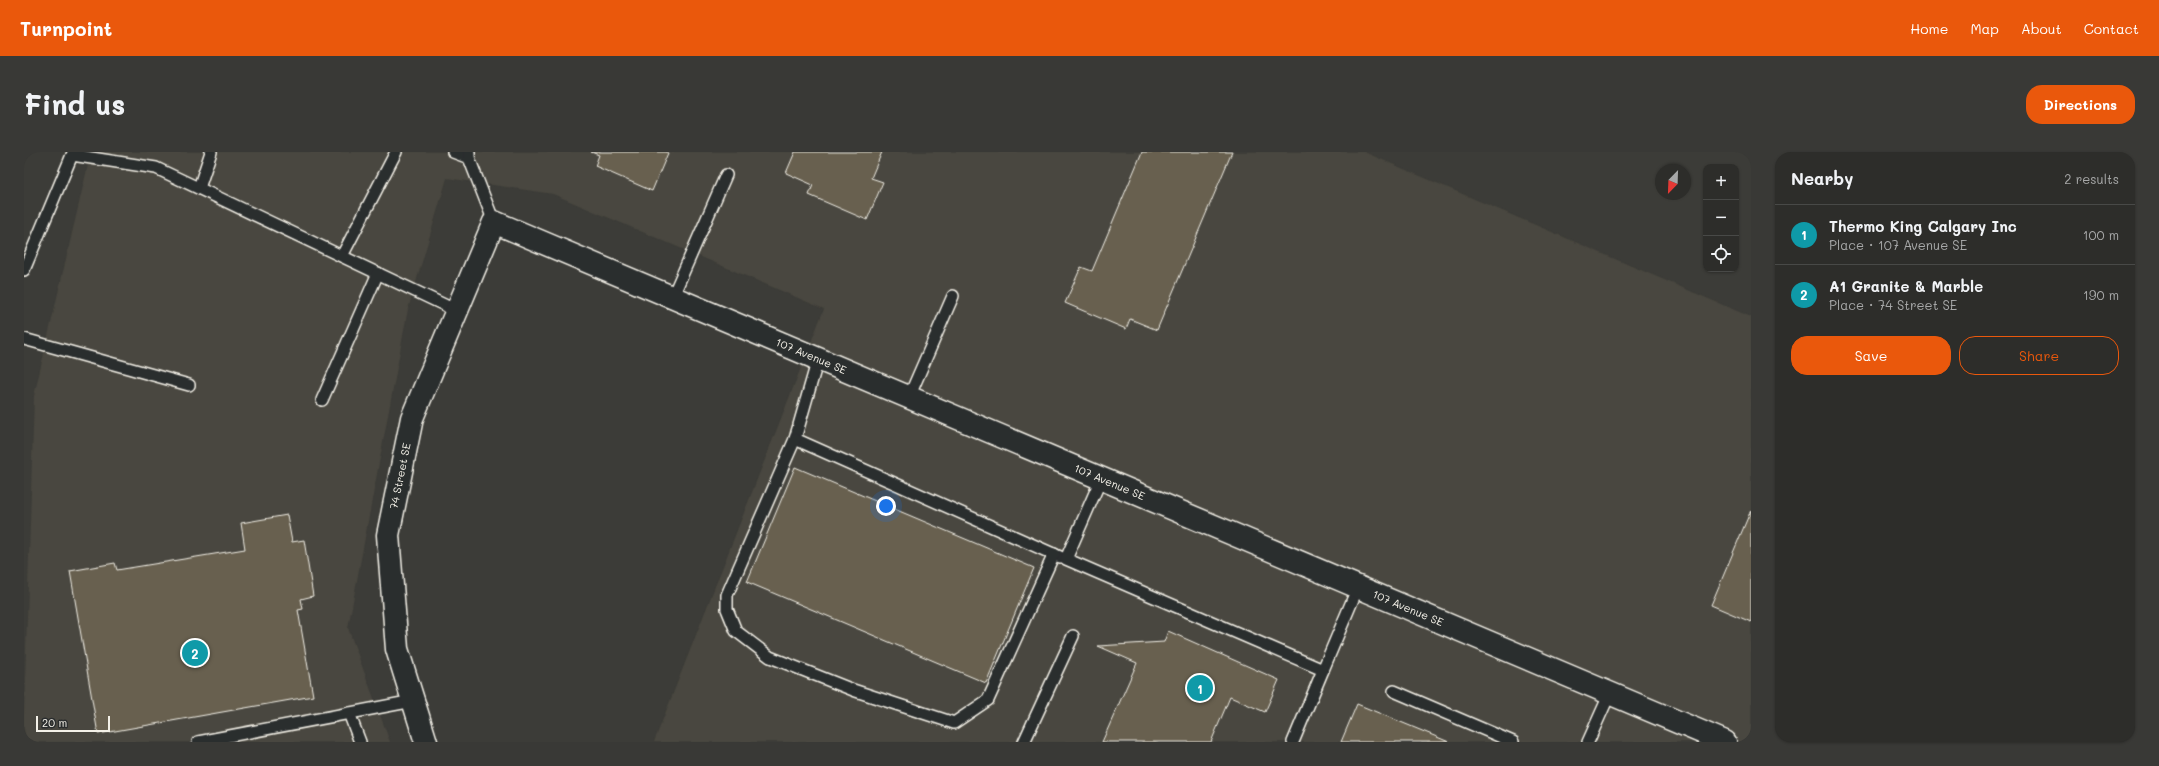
<!DOCTYPE html>
<html lang="en">
<head>
<meta charset="utf-8">
<style>
  body { margin:0; font-family:Mali,sans-serif; background:#393936; color:#f1f3f6 }
  .controls { position:absolute; right:12px; top:12px; display:grid; overflow:hidden; border-radius:8px; box-shadow:0 1px 3px #0004 }
  .controls button { width:36px; height:36px; display:grid; place-items:center; padding:0; border:0; border-bottom:1px solid #484947; background:#2d2d2a; color:#f1f3f6; font:20px sans-serif }
  .compass { position:absolute; left:1631px; top:12px; width:36px; height:36px; border-radius:50%; background:#2d2d2a; box-shadow:0 1px 3px #0004; rotate:203deg }
  .scale { position:absolute; left:12px; bottom:10px; width:74px; box-sizing:border-box; padding-left:4px; border:2px solid #f4f1e8; border-top:0; font-size:11px; line-height:14px; white-space:nowrap; color:#f4f1e8; -webkit-text-stroke:3px #2a2d2e; paint-order:stroke }
  .you { position:absolute; left:862px; top:354px; width:14px; height:14px; margin:-10px; border:3px solid #fff; border-radius:50%; background:#1a73e8; box-shadow:0 0 0 6px #1a73e833 }
  .badge { display:grid; place-items:center; width:26px; height:26px; border-radius:50%; background:#ea580c; color:#fff; font-size:13px; font-weight:700 }
  .pin { position:absolute; translate:-50% -50%; border:2px solid #fff; box-shadow:0 1px 4px #0006 }
  .list { margin:0; padding:0; list-style:none }
  h2 { display:flex; justify-content:space-between; align-items:center; height:52px; margin:0; padding:0 16px; font-size:17px }
  h2 small { font-size:13px; font-weight:400; color:#a7a8a8 }
  .list li { display:grid; grid-template-columns:26px 1fr auto; gap:12px; align-items:center; box-sizing:border-box; height:60px; padding:0 16px; border-top:1px solid #484947 }
  .list b { display:block; font-size:15px; white-space:nowrap }
  .list p { margin:0; font-size:13px; white-space:nowrap; color:#a7a8a8 }
  .list em { font-size:13px; font-style:normal; color:#a7a8a8 }
  .actions { display:flex; gap:8px; padding:12px 16px }
  .actions a { flex:1; padding:9px 0; border:1px solid #ea580c; border-radius:16px; text-align:center; font-size:14px; color:#ea580c }
  .actions .main { background:#ea580c; color:#fff }
  .icon { flex:none; width:22px; height:22px; fill:none; stroke:currentColor; stroke-width:2; stroke-linecap:round; stroke-linejoin:round }
  .map { position:relative; flex:none; width:1727px; height:590px; overflow:hidden; border-radius:16px }
  header { display:flex; align-items:center; gap:24px; box-sizing:border-box; height:56px; padding:0 20px; background:#ea580c; color:#fff }
  header strong { font-size:19px }
  nav { display:flex; gap:22px; margin-inline-start:auto; font-size:14px }
  .intro { display:flex; align-items:center; justify-content:space-between; box-sizing:border-box; height:96px; padding:0 24px }
  h1 { margin:0; font-size:28px }
  .button { padding:10px 18px; border-radius:16px; background:#ea580c; color:#fff; font-size:14px; font-weight:700 }
  main { display:flex; gap:24px; padding:0 24px }
  aside { flex:1; background:#2d2d2a; border-radius:16px; box-shadow:0 1px 3px #0004 }
  .map>svg:first-child { display:block }
  .built { fill:#49473f }
  .building { fill:#676050; stroke:#f4f1e8 }
  .lines { fill:none; stroke-linecap:round; stroke-linejoin:round }
  .service-casing { stroke:#f4f1e8; stroke-width:14 }
  .minor-casing { stroke:#f4f1e8; stroke-width:25 }
  .service { stroke:#2a2d2e; stroke-width:11 }
  .minor { stroke:#2a2d2e; stroke-width:22 }
  .labels { text-anchor:middle; stroke-width:4; stroke-linejoin:round; paint-order:stroke }
  .street-label { font-size:11px; fill:#f4f1e8; stroke:#2a2d2e }
</style>
</head>
<body>
<header>
<strong>Turnpoint</strong>
<nav><a>Home</a><a>Map</a><a>About</a><a>Contact</a></nav>
</header>
<div class="intro"><h1>Find us</h1><a class="button">Directions</a></div>
<main>
<div class="map">
<svg width="1727" height="590" viewBox="0 0 1727 590">
  <rect width="100%" height="100%" fill="#3c3c38"/>
  <filter id="ink" filterUnits="userSpaceOnUse"><feTurbulence type="fractalNoise" baseFrequency=".025" numOctaves="2"/><feDisplacementMap in="SourceGraphic" scale="8" xChannelSelector="R" yChannelSelector="G"/><feConvolveMatrix kernelMatrix="1 2 1 2 8 2 1 2 1" color-interpolation-filters="sRGB"/></filter>
  <g filter="url(#ink)">
    <path class="built" d="M67 0H1340L1727 165V590H630L800 157 529 42 423 26 384 157 324 476 366 590H3L0 577V563L10 244Z"/>
    <g class="building">
      <path d="M567 0H642L644 1 628 39 571 14 575 3Z"/>
      <path d="M771 0H858L847 26 859 30 843 68 785 43 789 33 762 21Z"/>
      <path d="M1118 0H1208L1133 178 1106 167 1102 177 1041 151 1057 115 1068 119Z"/>
      <path d="M771 315 1010 416 962 531 723 430Z"/>
      <path d="M1727 358V470L1687 453Z"/>
      <path d="M263 363 268 390 280 388 289 444 277 447 279 457 274 458 289 544 74 582 46 419 91 411 93 418 221 397 217 371Z"/>
      <path d="M1144 479 1255 528 1241 560 1206 545 1187 590H1078L1113 511 1074 494 1140 490Z"/>
      <path d="M1333 552 1425 590H1317Z"/>
    </g>
    <g class="lines">
      <defs>
        <g id="service">
          <path d="M429 0 445 6"/>
          <path d="M445 0V6L470 70"/>
          <path d="M175 36 187 0"/>
          <path d="M318 104 372 0"/>
          <path d="M0 118 48 3 132 16 433 159"/>
          <path d="M648 146 702 23"/>
          <path d="M0 187 165 233"/>
          <path d="M794 207 771 287 1036 405"/>
          <path d="M885 245 929 144"/>
          <path d="M298 248 354 121"/>
          <path d="M771 287 703 443V457L712 479 746 505 829 538 930 571 964 548 1030 402"/>
          <path d="M1077 327 1042 407 1299 518 1334 435"/>
          <path d="M1370 539 1489 590"/>
          <path d="M325 561 336 590"/>
          <path d="M174 590 389 549"/>
          <path d="M1000 590 1049 484"/>
          <path d="M1269 590 1299 518"/>
          <path d="M1564 590 1586 541"/>
        </g>
        <g id="minor">
          <path id="s1" d="M402 590 373 497 364 383 388 266 470 70 1701 590"/>
        </g>
      </defs>
      <use href="#service" class="service-casing"/>
      <use href="#minor" class="minor-casing"/>
      <use href="#service" class="service"/>
      <use href="#minor" class="minor"/>
    </g>
  </g>
  <g class="labels">
    <g class="street-label">
      <text dy="4" stroke="none"><textPath href="#s1" startOffset="888">107 Avenue SE</textPath></text>
      <text dy="4" stroke="none"><textPath href="#s1" startOffset="272">74 Street SE</textPath></text>
      <text dy="4" stroke="none"><textPath href="#s1" startOffset="1212">107 Avenue SE</textPath></text>
      <text dy="4" stroke="none"><textPath href="#s1" startOffset="1536">107 Avenue SE</textPath></text>
    </g>
  </g>
</svg>
<div class="controls">
<button>+</button>
<button>−</button>
<button><svg class="icon" aria-label="locate" viewBox="0 0 24 24"><circle cx="12" cy="12" r="6"/><path d="M12 2v4M12 18v4M2 12h4M18 12h4"/></svg></button>
</div>
<svg class="compass" viewBox="-18 -18 36 36"><path d="M0-13l5 13h-10z" fill="#e53935"/><path d="M0 13l5-13h-10z" fill="#a7a8a8"/></svg>
<div class="scale">20 m</div>
<div class="you"></div>
<div class="pin badge" style="left:1176px;top:536px;background:#0f9aa8">1</div>
<div class="pin badge" style="left:171px;top:501px;background:#0f9aa8">2</div>
</div>
<aside>
<h2>Nearby<small>2 results</small></h2>
<ul class="list">
<li><span class="badge" style="background:#0f9aa8">1</span><div><b>Thermo King Calgary Inc</b><p>Place · 107 Avenue SE</p></div><em>100 m</em></li>
<li><span class="badge" style="background:#0f9aa8">2</span><div><b>A1 Granite &amp; Marble</b><p>Place · 74 Street SE</p></div><em>190 m</em></li>
</ul>
<div class="actions"><a class="main">Save</a><a>Share</a></div>
</aside>
</main>
</body>
</html>
